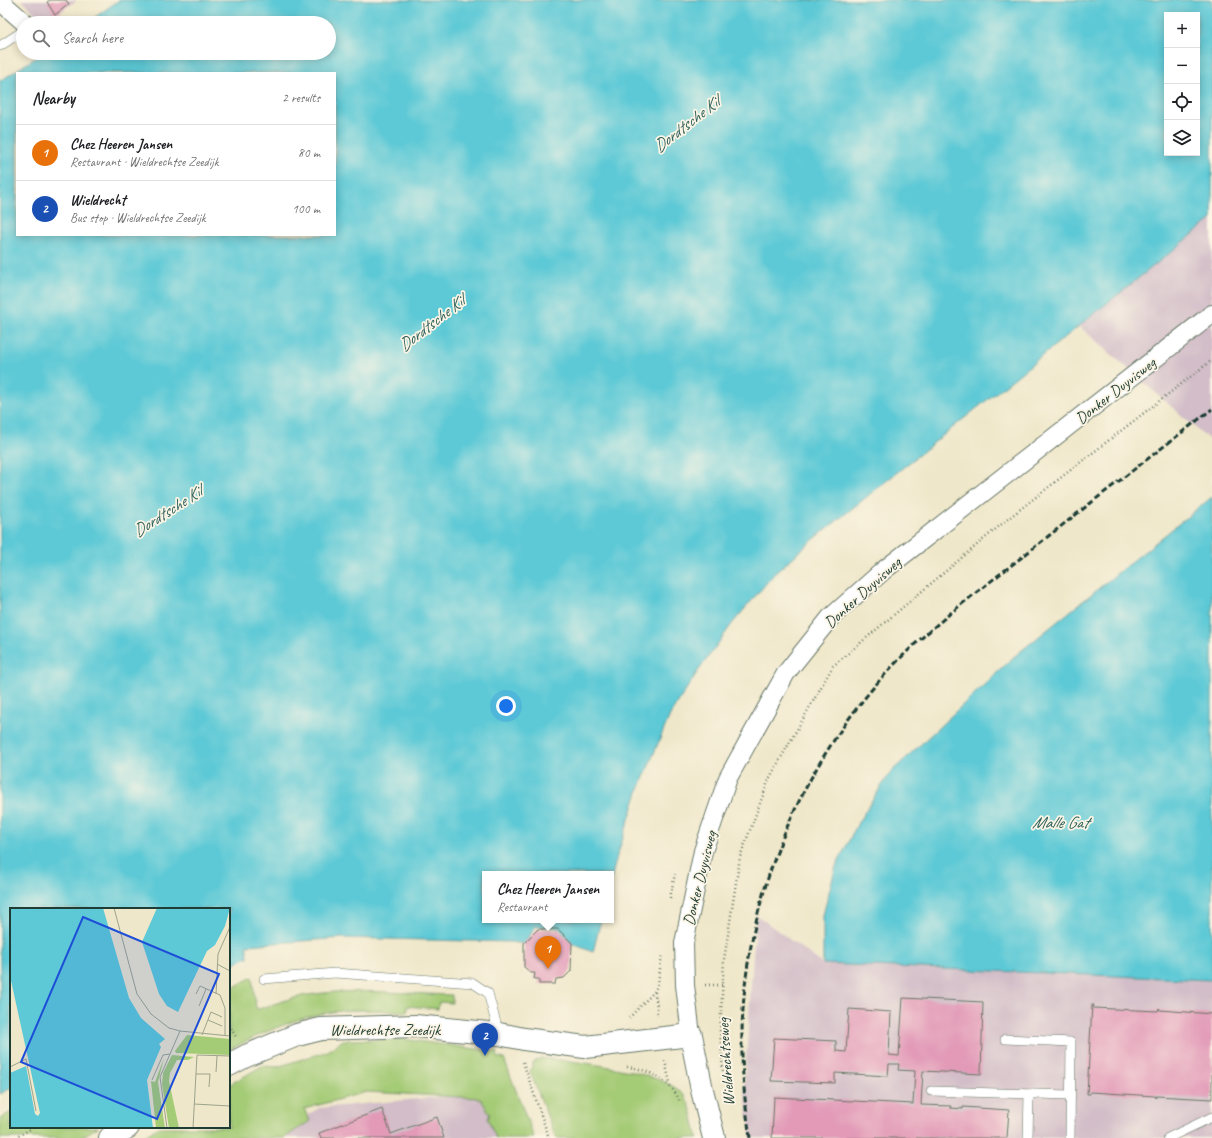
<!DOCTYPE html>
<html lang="en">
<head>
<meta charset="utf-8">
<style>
  body { margin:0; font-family:Caveat,sans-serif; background:#f6f6f6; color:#202124 }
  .controls { position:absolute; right:12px; top:12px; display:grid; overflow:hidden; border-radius:0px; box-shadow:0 2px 10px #0003 }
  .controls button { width:36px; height:36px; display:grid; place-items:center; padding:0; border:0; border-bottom:1px solid #e0e0e0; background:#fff; color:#202124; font:20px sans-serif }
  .you { position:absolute; left:506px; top:706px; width:14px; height:14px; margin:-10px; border:3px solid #fff; border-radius:50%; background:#1a73e8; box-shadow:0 0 0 6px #1a73e833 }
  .badge { display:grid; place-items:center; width:26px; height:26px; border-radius:50%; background:#d1495b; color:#fff; font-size:13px; font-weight:700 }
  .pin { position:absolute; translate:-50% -33px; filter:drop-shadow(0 1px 2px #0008) }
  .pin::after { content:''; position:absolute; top:21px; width:14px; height:12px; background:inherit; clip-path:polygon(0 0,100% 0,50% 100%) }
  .popup { position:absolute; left:482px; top:871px; width:132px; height:52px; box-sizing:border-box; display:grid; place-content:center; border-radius:0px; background:#fff; filter:drop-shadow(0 1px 3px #0005); font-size:13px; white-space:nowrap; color:#757577 }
  .popup b { font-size:15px; color:#202124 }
  .popup::after { content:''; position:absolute; left:50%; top:100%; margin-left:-8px; border:8px solid transparent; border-top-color:#fff }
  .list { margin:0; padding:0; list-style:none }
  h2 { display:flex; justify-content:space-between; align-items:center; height:52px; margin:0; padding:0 16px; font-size:17px }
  h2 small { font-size:13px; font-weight:400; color:#757577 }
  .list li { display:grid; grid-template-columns:26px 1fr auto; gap:12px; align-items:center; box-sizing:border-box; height:56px; padding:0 16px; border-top:1px solid #e0e0e0 }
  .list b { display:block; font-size:15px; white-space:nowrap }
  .list p { margin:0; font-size:13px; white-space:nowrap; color:#757577 }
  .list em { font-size:13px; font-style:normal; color:#757577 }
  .icon { flex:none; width:22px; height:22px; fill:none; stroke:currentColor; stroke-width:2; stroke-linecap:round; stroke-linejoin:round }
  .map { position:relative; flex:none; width:1212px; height:1138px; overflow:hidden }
  .search { position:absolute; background:#fff; box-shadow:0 2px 10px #0003; left:16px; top:16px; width:320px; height:44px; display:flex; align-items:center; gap:10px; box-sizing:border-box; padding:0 14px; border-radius:22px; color:#757577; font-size:15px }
  .panel { position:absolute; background:#fff; box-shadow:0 2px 10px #0003; left:16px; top:72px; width:320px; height:164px; border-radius:0px }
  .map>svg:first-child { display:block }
  .industrial { fill:#d2bdc8 }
  .green { fill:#a4cb76; stroke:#628455 }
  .water { fill:#5dc9d6; stroke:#3e8385; fill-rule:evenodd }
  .building { fill:#e29ab7 }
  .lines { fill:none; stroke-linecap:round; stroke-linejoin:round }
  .service-casing { stroke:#687868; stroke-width:10 }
  .minor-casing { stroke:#687868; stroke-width:20 }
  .tertiary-casing { stroke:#687868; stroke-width:24 }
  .path { stroke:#687868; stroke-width:2.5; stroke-dasharray:1 3; stroke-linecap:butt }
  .service { stroke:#fff; stroke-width:9 }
  .minor { stroke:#fff; stroke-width:18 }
  .tertiary { stroke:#fff; stroke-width:22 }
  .rail { stroke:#1f3d34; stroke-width:3; stroke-dasharray:6 3; stroke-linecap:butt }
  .labels { text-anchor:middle; stroke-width:3.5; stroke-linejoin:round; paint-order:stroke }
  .street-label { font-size:16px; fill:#1f3d34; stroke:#fcf5e5 }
  .water-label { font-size:17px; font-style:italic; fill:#2e605c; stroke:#fcf5e5 }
  .inset-road { fill:none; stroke:#9ca38d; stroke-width:1 }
  .view { fill:#1d4ed8; fill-opacity:0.15; stroke:#1d4ed8; stroke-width:2 }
  .inset-edge { fill:none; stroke:#1f3d34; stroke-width:2 }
</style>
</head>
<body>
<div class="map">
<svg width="1212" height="1138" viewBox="0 0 1212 1138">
  <rect width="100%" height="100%" fill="#fcf5e5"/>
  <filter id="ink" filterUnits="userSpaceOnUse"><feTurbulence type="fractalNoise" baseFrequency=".025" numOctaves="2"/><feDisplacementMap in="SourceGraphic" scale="8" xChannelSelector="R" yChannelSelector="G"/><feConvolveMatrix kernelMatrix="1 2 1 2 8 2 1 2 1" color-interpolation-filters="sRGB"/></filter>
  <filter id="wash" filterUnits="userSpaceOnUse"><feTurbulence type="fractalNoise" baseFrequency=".012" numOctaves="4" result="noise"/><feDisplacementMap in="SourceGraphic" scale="16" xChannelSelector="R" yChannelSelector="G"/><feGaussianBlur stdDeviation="0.9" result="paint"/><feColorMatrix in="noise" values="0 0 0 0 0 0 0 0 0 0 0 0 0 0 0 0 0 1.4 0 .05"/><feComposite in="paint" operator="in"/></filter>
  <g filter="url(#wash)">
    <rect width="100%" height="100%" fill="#efe7c9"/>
    <g class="industrial">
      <path d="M22 0H77L45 23Z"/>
      <path d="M1212 219V442L1079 326Z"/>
      <path d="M756 915 823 964 1212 980V1138H751L744 1087Z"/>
      <path d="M484 1093 510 1138H270L319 1108Z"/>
    </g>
    <g class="green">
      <path d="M252 977 256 1008 259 1009C277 1003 296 996 315 994 357 988 409 994 452 995V1003L439 1002 438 1009 407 1006V1012C391 1011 376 1010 360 1010 313 1010 271 1028 229 1050V990Z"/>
      <path d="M403 1039 498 1052 497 1057 504 1059 534 1138H496L488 1119 490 1114 480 1098 366 1092 304 1109 310 1121 284 1138H141L159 1127H229V1085L262 1066 277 1067 328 1051 343 1040Z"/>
      <path d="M541 1058C574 1061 660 1070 683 1094 692 1104 694 1125 698 1138H556L530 1072 533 1063Z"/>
      <path d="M11 1112V1127H98L80 1138H0V1119Z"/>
    </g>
    <g class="water">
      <path d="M119 0H1212V219L808 544 774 574 732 624 696 674 670 715 639 789 617 856 611 880V874H485V920H601L593 952 573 944 559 928 536 926 524 944 511 942 342 938 247 945 248 957 229 965V909H11V1088L0 1094V81L43 53H329V23H87ZM1167 15H1197V153H1167ZM17 73H335V235H17Z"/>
      <path d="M1212 497V980L823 964V915L836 866 859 821 890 773 1016 655Z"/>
    </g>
    <g id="blocks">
      <g class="building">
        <path d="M50 0H66L69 4 55 15 47 2Z"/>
        <path d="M538 929H558L572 943 571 971 564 978 556 979 555 984H539V979H534L535 973H531L524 967V943Z"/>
        <path d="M903 998 983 1002 981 1074 923 1071 921 1105 951 1106 950 1108 963 1109V1107L1009 1110 1007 1138H772L774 1097 913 1104 915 1071 898 1070 899 1064H889L888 1076 835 1073V1083L771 1081 774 1038 836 1041V1051L846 1052 849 1009 891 1012 889 1055 899 1056Z"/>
        <path d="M1092 1005H1094L1093 1008 1158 1011 1159 1008 1160 1010 1212 1014V1099L1156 1096V1098L1155 1096 1090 1092V1094H1087Z"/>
        <path d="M382 1109 391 1134 437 1117 444 1138H321L319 1133Z"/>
      </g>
    </g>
  </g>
  <g filter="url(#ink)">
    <use href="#blocks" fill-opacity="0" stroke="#687868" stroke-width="1"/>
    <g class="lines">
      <defs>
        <g id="service">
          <path d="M0 46 23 31"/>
          <path d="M264 979 335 973 473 983 488 993 499 1034"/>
          <path d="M1005 1039 1071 1042 1070 1138"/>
          <path d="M931 1091 1070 1095"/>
          <path d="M1028 1138 1029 1094"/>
          <path d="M1168 1138 1212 1117"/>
        </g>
        <g id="minor">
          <path d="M0 1 25 23"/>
          <path d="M691 1035 685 985 684 943 703 851 728 778 786 673 830 618 884 570 1212 314"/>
        </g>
        <g id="tertiary">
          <path d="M229 1065 246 1056 297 1035 321 1029 415 1026 499 1034 524 1039 585 1047 691 1035 702 1090 714 1138"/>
          <path d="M110 1138 128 1127"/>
        </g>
      </defs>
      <use href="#service" class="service-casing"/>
      <use href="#minor" class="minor-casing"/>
      <use href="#tertiary" class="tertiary-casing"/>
      <g class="path">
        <path d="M670 898 675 874"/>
        <path d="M705 985H722"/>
        <path d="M655 992 658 1016"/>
        <path d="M629 1018 655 991 658 983 662 955"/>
        <path d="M229 1025 236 1037"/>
        <path d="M665 1061 670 1083"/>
        <path d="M523 1062 549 1138"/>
        <path d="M627 1067C649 1069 672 1081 680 1102"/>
        <path d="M723 1071 720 1031 724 960 740 857 769 779 833 666 1009 518 1212 360"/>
        <path d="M15 1138 34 1127"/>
      </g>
      <use href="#service" class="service"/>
      <use href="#minor" class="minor"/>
      <use href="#tertiary" class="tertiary"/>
      <path class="rail" d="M750 1138C745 1103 741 1068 742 1032 745 899 798 769 888 671 928 628 976 593 1022 557 1085 507 1149 458 1212 409"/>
    </g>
  </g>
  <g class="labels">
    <g class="street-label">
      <text transform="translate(1115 390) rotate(-38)" y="6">Donker Duyvisweg</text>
      <text transform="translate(862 592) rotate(-42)" y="6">Donker Duyvisweg</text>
      <text transform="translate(699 878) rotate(-76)" y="6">Donker Duyvisweg</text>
      <text x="385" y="1035">Wieldrechtse Zeedijk</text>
      <text transform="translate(725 1062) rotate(-94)" y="6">Wieldrechtseweg</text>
    </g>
    <g class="water-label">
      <text transform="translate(686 124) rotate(-38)" y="6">Dordtsche Kil</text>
      <text transform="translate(431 323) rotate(-38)" y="6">Dordtsche Kil</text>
      <text transform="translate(167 511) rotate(-33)" y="6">Dordtsche Kil</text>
      <text x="1060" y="828">Malle Gat</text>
    </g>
  </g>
  <g transform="translate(10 908)">
    <rect width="220" height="220" fill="#efe7c9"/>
    <path d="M177 127 220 131V147L166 145 165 143ZM162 147 184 149 178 152H167L160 165 159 173 169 220H159L152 176 153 165ZM154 150 148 174 155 220H146L141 173 145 174Z" fill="#a4cb76"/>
    <path d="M0 0H93L119 90 131 110 155 131 149 136 151 139 137 172 143 220H0V165L16 158 25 206 28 208 30 205 0 68ZM147 0H220L215 18 205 37 197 43 168 104 157 98 149 86 132 34Z" fill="#5dc9d6"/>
    <path class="inset-road" d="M104 0 127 86 141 106 159 120 170 123 220 128M207 56 220 63M186 86 190 78 210 87 215 100V128M206 86 208 46 220 19M189 98 196 81M198 112 212 118M192 127 201 104 212 109M0 159 16 151 26 203M206 164 207 148M186 166H200L199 179M142 172 153 147 160 146M184 196 220 198M157 220 150 169 170 123M183 220 187 147 220 148"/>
    <path class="view" d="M73 9 209 66 147 211 11 154Z"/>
    <rect width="220" height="220" class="inset-edge"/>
  </g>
</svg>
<div class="controls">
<button>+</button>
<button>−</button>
<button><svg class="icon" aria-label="locate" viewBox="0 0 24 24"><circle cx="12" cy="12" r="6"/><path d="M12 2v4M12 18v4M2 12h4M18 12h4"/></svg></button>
<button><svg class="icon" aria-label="layers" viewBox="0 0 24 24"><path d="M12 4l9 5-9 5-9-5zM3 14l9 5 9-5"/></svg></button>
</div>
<div class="you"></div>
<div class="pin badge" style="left:548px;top:969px;background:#e8710a">1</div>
<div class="popup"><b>Chez Heeren Jansen</b>Restaurant</div>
<div class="pin badge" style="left:485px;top:1056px;background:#1a4fb4">2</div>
<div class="search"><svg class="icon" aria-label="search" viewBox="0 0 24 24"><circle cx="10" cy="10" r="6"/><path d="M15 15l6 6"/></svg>Search here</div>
<section class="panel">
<h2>Nearby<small>2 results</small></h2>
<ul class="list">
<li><span class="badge" style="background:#e8710a">1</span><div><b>Chez Heeren Jansen</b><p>Restaurant · Wieldrechtse Zeedijk</p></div><em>80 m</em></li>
<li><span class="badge" style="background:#1a4fb4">2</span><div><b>Wieldrecht</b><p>Bus stop · Wieldrechtse Zeedijk</p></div><em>100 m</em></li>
</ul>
</section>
</div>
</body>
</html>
